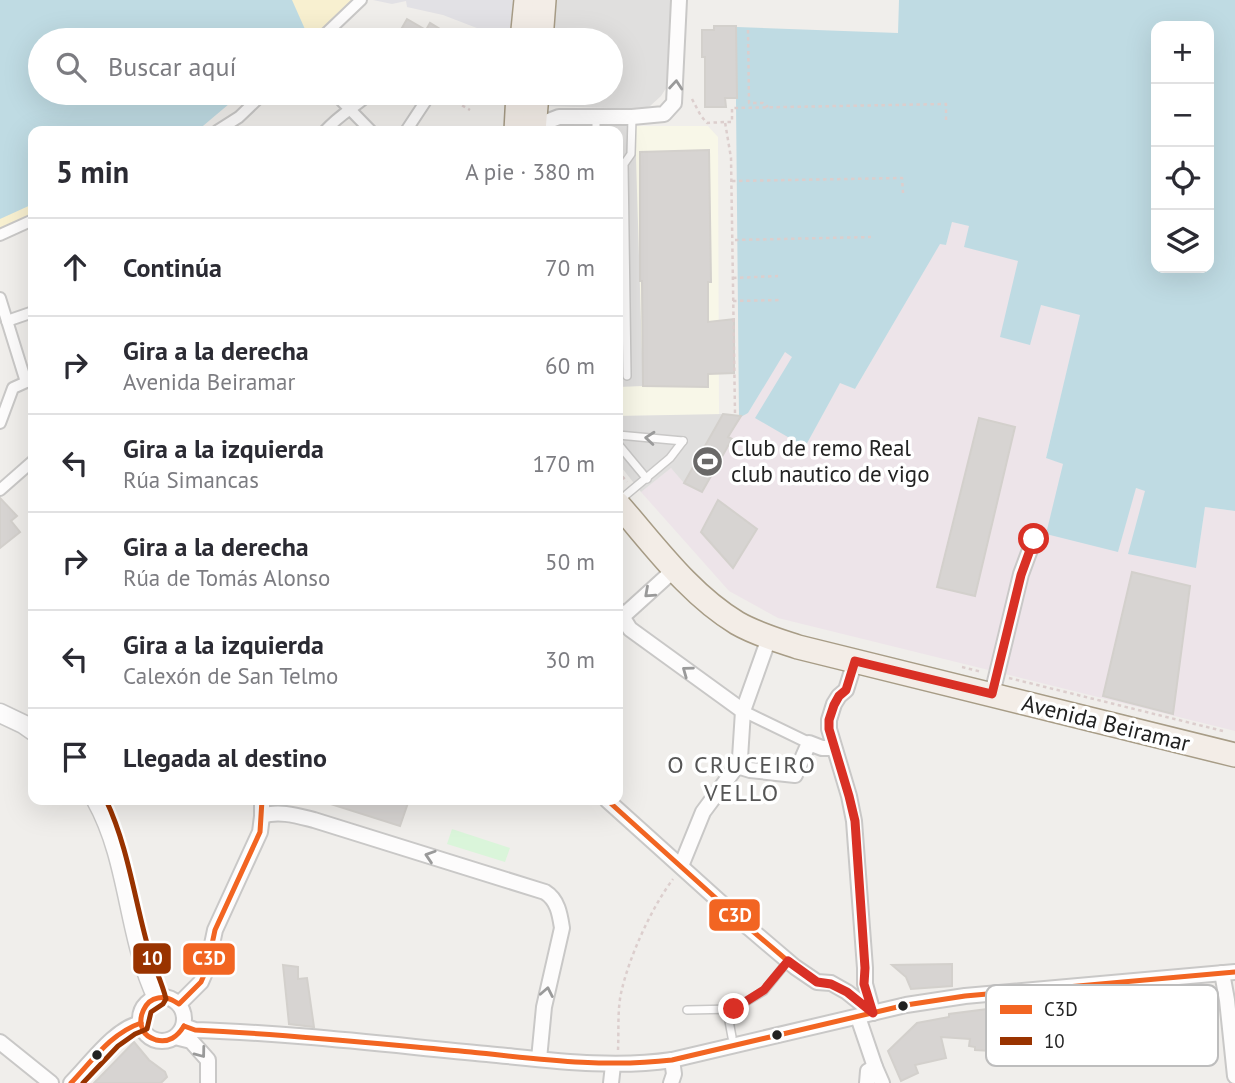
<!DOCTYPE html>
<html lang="es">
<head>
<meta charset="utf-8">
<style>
  body { margin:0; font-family:"PT Sans",sans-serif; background:#f7f7f7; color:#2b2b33 }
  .controls { position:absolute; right:21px; top:21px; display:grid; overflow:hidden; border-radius:14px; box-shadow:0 7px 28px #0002 }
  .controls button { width:63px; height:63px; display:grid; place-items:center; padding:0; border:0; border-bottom:2px solid #e1e1e2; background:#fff; color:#2b2b33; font:35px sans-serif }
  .stop { position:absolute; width:21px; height:21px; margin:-16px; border:5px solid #d93025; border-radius:50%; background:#fff }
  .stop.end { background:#d93025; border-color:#fff; box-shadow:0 2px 7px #0008 }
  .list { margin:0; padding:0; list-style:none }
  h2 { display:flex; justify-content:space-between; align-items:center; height:91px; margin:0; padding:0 28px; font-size:30px }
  h2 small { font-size:23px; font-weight:400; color:#7c7c81 }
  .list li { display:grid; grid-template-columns:46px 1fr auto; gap:21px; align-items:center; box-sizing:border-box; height:98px; padding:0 28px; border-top:2px solid #e1e1e2 }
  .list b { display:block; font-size:26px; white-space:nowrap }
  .list p { margin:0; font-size:23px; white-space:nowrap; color:#7c7c81 }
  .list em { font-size:23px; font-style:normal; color:#7c7c81 }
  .icon { flex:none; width:38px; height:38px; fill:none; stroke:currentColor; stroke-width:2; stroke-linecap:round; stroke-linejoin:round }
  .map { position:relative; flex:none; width:1235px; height:1083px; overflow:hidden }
  .search { position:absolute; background:#fff; box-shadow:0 7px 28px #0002; left:28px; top:28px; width:595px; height:77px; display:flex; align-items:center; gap:18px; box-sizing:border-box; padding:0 24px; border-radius:38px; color:#7c7c81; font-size:26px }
  .panel { position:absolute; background:#fff; box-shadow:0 7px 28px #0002; left:28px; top:126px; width:595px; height:679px; border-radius:14px }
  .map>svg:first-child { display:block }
  .industrial { fill:#ede4e9 }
  .education { fill:#f8f7e8 }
  .sand { fill:#f8f0d0 }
  .park { fill:#daf5da }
  .parking { fill:#e0dfde }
  .plaza { fill:#e2e1e5 }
  .water { fill:#bfdbe3; fill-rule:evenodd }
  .building { fill:#d7d4d2; stroke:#d3d0cc; stroke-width:2 }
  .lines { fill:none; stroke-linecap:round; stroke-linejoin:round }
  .service-casing { stroke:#c9c8c7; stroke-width:10 }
  .pedestrian-casing { stroke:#c9c8c7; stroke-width:14 }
  .minor-casing { stroke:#c9c8c7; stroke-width:18 }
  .tertiary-casing { stroke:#c9c8c7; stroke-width:21 }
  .primary-casing { stroke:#a79c86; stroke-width:26 }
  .path { stroke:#dccecd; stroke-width:2.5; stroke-dasharray:3.5 3.5; stroke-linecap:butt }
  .service { stroke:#fdfcfc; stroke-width:7 }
  .pedestrian { stroke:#fdfcfc; stroke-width:10 }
  .minor { stroke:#fdfcfc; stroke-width:14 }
  .tertiary { stroke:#fdfcfc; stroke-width:18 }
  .primary { stroke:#f3ede7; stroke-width:23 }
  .bus-1-casing { stroke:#fff; stroke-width:10 }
  .bus-2-casing { stroke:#fff; stroke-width:10 }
  .bus-1 { stroke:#f26522; stroke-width:5 }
  .bus-2 { stroke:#930; stroke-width:5 }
  .oneway { stroke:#9a9a9a }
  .route { stroke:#d93025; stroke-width:9 }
  .bus-dot { fill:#222; stroke:#fff; stroke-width:2.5 }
  .labels { text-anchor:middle; stroke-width:7; stroke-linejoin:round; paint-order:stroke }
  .poi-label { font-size:23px; fill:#222; stroke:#fff; text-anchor:start }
  .street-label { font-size:23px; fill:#222; stroke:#fff }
  .neighbourhood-label { font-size:24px; letter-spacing:2px; fill:#555; stroke:#fff }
  .key { fill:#fff; stroke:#bdbdbd; stroke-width:2 }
  .key-label { font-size:19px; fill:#222 }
  .line-badge { stroke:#fff; stroke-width:2.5 }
  .badge-label { font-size:19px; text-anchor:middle; font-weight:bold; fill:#fff }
</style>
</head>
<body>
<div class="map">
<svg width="1235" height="1083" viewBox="0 0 1235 1083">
  <rect width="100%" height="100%" fill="#f0eeeb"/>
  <path class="industrial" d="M952 222 970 226 1010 258 1018 261 1041 305 1081 315 1046 457 1063 464 1118 552 1135 488 1145 490 1196 567 1205 507 1235 511V731L778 618 729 591 641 492 671 468 684 482 739 418 748 413 785 351 792 357 805 447 840 382 855 389 940 243 946 245Z"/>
  <path class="education" d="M608 126H708L718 137 719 415 618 416V131H608Z"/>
  <g class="sand">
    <path d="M247 0H358L319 40H246Z"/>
    <path d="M33 171V218L0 233V177Z"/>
  </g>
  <path class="park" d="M452 829 510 848 505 862 447 844Z"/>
  <g class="parking">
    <path d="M554 0H675L670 82 661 96 650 106 642 109 544 106 545 93H611V40H548Z"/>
    <path d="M608 126H635L643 386 618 387V131H608Z"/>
    <path d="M723 414 684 483 671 468 641 492 618 463V416Z"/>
  </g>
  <path class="plaza" d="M373 0H518L514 40H508L443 15 407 7 406 1 392 4Z"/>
  <g class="water">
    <path d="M0 0H292L308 36 303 40H40V93H242L197 131H33V204L0 219Z"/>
    <path d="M899 0H1235V511L1205 507 1196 568 1128 554 1145 491 1136 488 1118 552 1046 534 1063 464 1046 458 1080 315 1041 305 1030 345 1000 337 1018 261 964 247 969 226 952 222 946 245 940 244 855 389 840 383 805 447 755 418 792 357 785 352 748 413 739 418 736 102 737 27 898 33ZM1156 26H1209V268H1156Z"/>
  </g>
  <g class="building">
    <path d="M407 19 426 30 430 23 458 40H395Z"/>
    <path d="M714 26H736L737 98H725L726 107H705V57H702V30H714Z"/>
    <path d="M709 150 711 282H708V322L734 319V373L708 374V387L643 386 642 281H640V152Z"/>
    <path d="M723 414 741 416 728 437 732 439 702 492 684 483Z"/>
    <path d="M979 418 1015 427 975 596 937 587Z"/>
    <path d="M0 498 17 516 11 521 20 532 0 548Z"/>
    <path d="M718 500 757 529 733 568 701 532Z"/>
    <path d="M1132 572 1190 586 1173 714 1103 696Z"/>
    <path d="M325 800H409L400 826 324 802Z"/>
    <path d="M952 964V986L911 989 906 977 892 965Z"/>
    <path d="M283 965 298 967V979L307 978 314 1027 289 1024Z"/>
    <path d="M996 1008 992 1051 975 1050V1047L969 1046 970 1039 941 1037 946 1058 915 1065 918 1073 901 1081 888 1051 917 1023 949 1017V1014Z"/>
    <path d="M134 1042 149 1060 165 1072 167 1077 161 1083H94Z"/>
  </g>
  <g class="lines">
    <defs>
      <g id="service">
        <path d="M596 118V131"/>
        <path d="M627 376 624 164 631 154 632 118"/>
        <path d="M618 435 683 441"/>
        <path d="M618 444 647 479"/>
        <path d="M620 500 670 458 683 441"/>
        <path d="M687 1010 734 1009 764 991 788 961"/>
        <path d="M727 1010 732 1037"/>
      </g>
      <g id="pedestrian">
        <path d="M319 40 361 0"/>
        <path d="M334 93 371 131"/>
        <path d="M217 131 239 117 264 93"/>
        <path d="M325 131C340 114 354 108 371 93"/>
        <path d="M406 131 431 93"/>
        <path d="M0 235 33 220"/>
        <path d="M0 298 26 382"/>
        <path d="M7 321 33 312"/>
        <path d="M0 423 13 388 33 379"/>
        <path d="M0 490 33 461"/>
        <path d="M743 711 809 743"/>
      </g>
      <g id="minor">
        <path d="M534 130 546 122 559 117H632L664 114 674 103 679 0"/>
        <path d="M618 610 630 629 743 711"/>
        <path d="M622 617 675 569"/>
        <path d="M855 661 846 690 839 696 834 704 829 720V729L849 796 854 821 865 968V984L873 1013"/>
        <path d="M992 694 1021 574 1034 539"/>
        <path d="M737 766 750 770 795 775 809 743 822 748H834"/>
        <path d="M607 800 749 928 795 967 817 982 831 983 847 992 872 1012"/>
        <path d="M262 816C279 810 298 816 314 820L545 892C558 900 560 915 562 928L544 1007 539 1059"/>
        <path d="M681 866 703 812 737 766 740 758 743 711 769 638"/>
        <path d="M1222 973 1227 1000 1235 1076"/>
        <circle cx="162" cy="1019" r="22"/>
        <path d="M179 1004 201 982 207 968 215 930 260 832 262 816V800"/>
        <path d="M858 1017 875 1067 882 1083"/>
        <path d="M184 1026 195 1030C293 1033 390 1045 487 1054 549 1060 611 1069 672 1060L906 1005 965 996 1235 972"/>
        <path d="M175 1037 191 1041 208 1060V1083"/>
        <path d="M0 1042 51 1083"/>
        <path d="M71 1083C90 1064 115 1028 141 1023"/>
        <path d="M611 1083 613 1065"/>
        <path d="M671 1083 674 1074 672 1060"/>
        <path d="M867 1083 868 1071 875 1067"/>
      </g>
      <g id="tertiary">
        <path d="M0 713 23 724 33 731"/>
        <path d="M96 800C130 861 127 935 157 998"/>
      </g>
      <g id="primary">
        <path d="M522 40 526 0"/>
        <path d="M541 40 544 0"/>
        <path d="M516 131 518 93"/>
        <path d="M534 131 537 93"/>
        <path d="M618 504C654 545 689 594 737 623 756 634 777 640 798 647L1235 755"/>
      </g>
    </defs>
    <use href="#service" class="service-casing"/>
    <use href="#pedestrian" class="pedestrian-casing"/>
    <use href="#minor" class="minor-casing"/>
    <use href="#tertiary" class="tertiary-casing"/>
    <use href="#primary" class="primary-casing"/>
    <g class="path">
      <path d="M748 30 749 103H763L768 107"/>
      <path d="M692 99 701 116 707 123 724 122"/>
      <path d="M456 102 470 110"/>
      <path d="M732 181 902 178 903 193"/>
      <path d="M735 240 871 237"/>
      <path d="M733 278 778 276"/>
      <path d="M733 301 782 300"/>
      <path d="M735 413 731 158 725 122H732V108L946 104V122"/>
      <path d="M618 471 627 482"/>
      <path d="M962 667 982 672"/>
      <path d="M1009 678 1223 731"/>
      <path d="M618 1050C619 1030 617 1008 622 989 630 955 652 907 673 879"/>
    </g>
    <use href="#service" class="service"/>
    <use href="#pedestrian" class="pedestrian"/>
    <use href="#minor" class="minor"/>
    <use href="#tertiary" class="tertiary"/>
    <use href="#primary" class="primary"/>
    <defs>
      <g id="bus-1">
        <path d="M607 800 749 928 795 967 817 982 831 983 847 992 873 1013"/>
        <path d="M184 1026 195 1030C287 1034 379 1044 471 1052 538 1059 604 1068 672 1060L906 1005 965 996 1235 972"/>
        <path d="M184 1026C177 1037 169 1043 156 1040 150 1038 145 1035 143 1030 137 1018 145 1000 158 998 166 996 172 1000 179 1004L201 982 207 968 215 930 260 832 262 800"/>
        <path d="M71 1083C92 1061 111 1033 141 1023"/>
      </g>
      <path id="bus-2" d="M83 1083 118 1046 135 1034 147 1029 151 1012 163 1004 166 999C162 982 153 965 148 947 134 897 128 847 106 800"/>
    </defs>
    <use href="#bus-1" class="bus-1-casing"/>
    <use href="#bus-2" class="bus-2-casing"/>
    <use href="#bus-1" class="bus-1"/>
    <use href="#bus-2" class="bus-2"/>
  </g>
  <defs><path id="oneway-chevron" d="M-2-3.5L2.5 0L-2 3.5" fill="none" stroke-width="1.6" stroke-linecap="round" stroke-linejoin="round" transform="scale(1.75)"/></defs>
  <g class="oneway">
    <use href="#oneway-chevron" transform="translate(676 85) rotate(-85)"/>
    <use href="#oneway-chevron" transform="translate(650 438) rotate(-175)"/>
    <use href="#oneway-chevron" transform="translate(649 593) rotate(138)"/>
    <use href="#oneway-chevron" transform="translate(687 671) rotate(-144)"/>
    <use href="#oneway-chevron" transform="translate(430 856) rotate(-162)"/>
    <use href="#oneway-chevron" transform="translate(547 992) rotate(-79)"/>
    <use href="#oneway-chevron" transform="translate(201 1053) rotate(53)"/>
  </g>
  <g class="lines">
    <path class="route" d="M734 1009 764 990 788 961 817 982 831 984 847 992 873 1013 864 984 865 968 855 821 849 796 829 729V720L834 705 839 696 846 690 855 661 992 694 1021 575 1034 539"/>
  </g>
  <defs>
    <symbol id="stadium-disc" viewBox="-11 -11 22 22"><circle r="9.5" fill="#6a6968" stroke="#fff"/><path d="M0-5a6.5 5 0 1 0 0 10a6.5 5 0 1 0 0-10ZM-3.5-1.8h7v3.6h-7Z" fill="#fff"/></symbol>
  </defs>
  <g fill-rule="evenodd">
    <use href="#stadium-disc" x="690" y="444" width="35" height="35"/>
  </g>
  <g class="bus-dot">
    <circle cx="903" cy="1006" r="6"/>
    <circle cx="777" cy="1035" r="6"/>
    <circle cx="97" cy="1055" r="6"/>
  </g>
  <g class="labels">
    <g class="poi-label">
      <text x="731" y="456">Club de remo Real<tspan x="731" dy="26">club nautico de vigo</tspan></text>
    </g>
    <g class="street-label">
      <text transform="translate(1106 723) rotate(14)" y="8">Avenida Beiramar</text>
    </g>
    <g class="neighbourhood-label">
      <text x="742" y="773">O CRUCEIRO<tspan x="742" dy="28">VELLO</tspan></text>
    </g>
  </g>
  <rect x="986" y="985" width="232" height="81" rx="10" class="key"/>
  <rect x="1000" y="1005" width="32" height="9" fill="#f26522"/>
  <rect x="1000" y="1037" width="32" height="8" fill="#930"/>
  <g class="key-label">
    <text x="1044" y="1016">C3D</text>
    <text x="1044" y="1048">10</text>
  </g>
  <g class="line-badge">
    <rect x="708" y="898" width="53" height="34" rx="7" fill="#f26522"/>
    <rect x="132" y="942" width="40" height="33" rx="7" fill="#930"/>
    <rect x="182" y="942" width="54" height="34" rx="7" fill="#f26522"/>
  </g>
  <g class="badge-label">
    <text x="735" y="922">C3D</text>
    <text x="152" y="965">10</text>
    <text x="209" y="965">C3D</text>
  </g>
</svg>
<div class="controls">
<button>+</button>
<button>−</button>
<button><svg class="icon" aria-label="locate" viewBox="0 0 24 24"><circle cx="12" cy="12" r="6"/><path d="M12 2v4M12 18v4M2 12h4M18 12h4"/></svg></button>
<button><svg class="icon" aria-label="layers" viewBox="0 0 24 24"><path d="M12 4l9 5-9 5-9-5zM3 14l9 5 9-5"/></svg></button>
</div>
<div class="stop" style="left:1034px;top:539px"></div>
<div class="stop end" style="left:734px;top:1009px"></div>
<div class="search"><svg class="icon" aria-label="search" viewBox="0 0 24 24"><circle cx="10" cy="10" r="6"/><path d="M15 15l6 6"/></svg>Buscar aquí</div>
<section class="panel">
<h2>5 min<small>A pie · 380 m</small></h2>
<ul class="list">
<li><svg class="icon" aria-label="ahead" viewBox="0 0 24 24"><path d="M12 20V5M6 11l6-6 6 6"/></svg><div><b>Continúa</b></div><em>70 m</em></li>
<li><svg class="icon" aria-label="right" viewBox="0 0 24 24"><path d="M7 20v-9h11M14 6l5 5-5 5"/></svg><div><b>Gira a la derecha</b><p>Avenida Beiramar</p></div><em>60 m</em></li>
<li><svg class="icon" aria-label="left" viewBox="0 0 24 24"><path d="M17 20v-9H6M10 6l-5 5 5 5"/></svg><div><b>Gira a la izquierda</b><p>Rúa Simancas</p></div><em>170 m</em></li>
<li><svg class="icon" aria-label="right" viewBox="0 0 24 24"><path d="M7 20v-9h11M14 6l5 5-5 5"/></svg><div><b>Gira a la derecha</b><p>Rúa de Tomás Alonso</p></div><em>50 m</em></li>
<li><svg class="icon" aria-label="left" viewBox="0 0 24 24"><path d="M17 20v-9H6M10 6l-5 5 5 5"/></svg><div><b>Gira a la izquierda</b><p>Calexón de San Telmo</p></div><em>30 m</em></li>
<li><svg class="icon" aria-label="arrive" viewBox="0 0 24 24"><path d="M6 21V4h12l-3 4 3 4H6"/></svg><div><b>Llegada al destino</b></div></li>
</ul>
</section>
</div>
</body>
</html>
